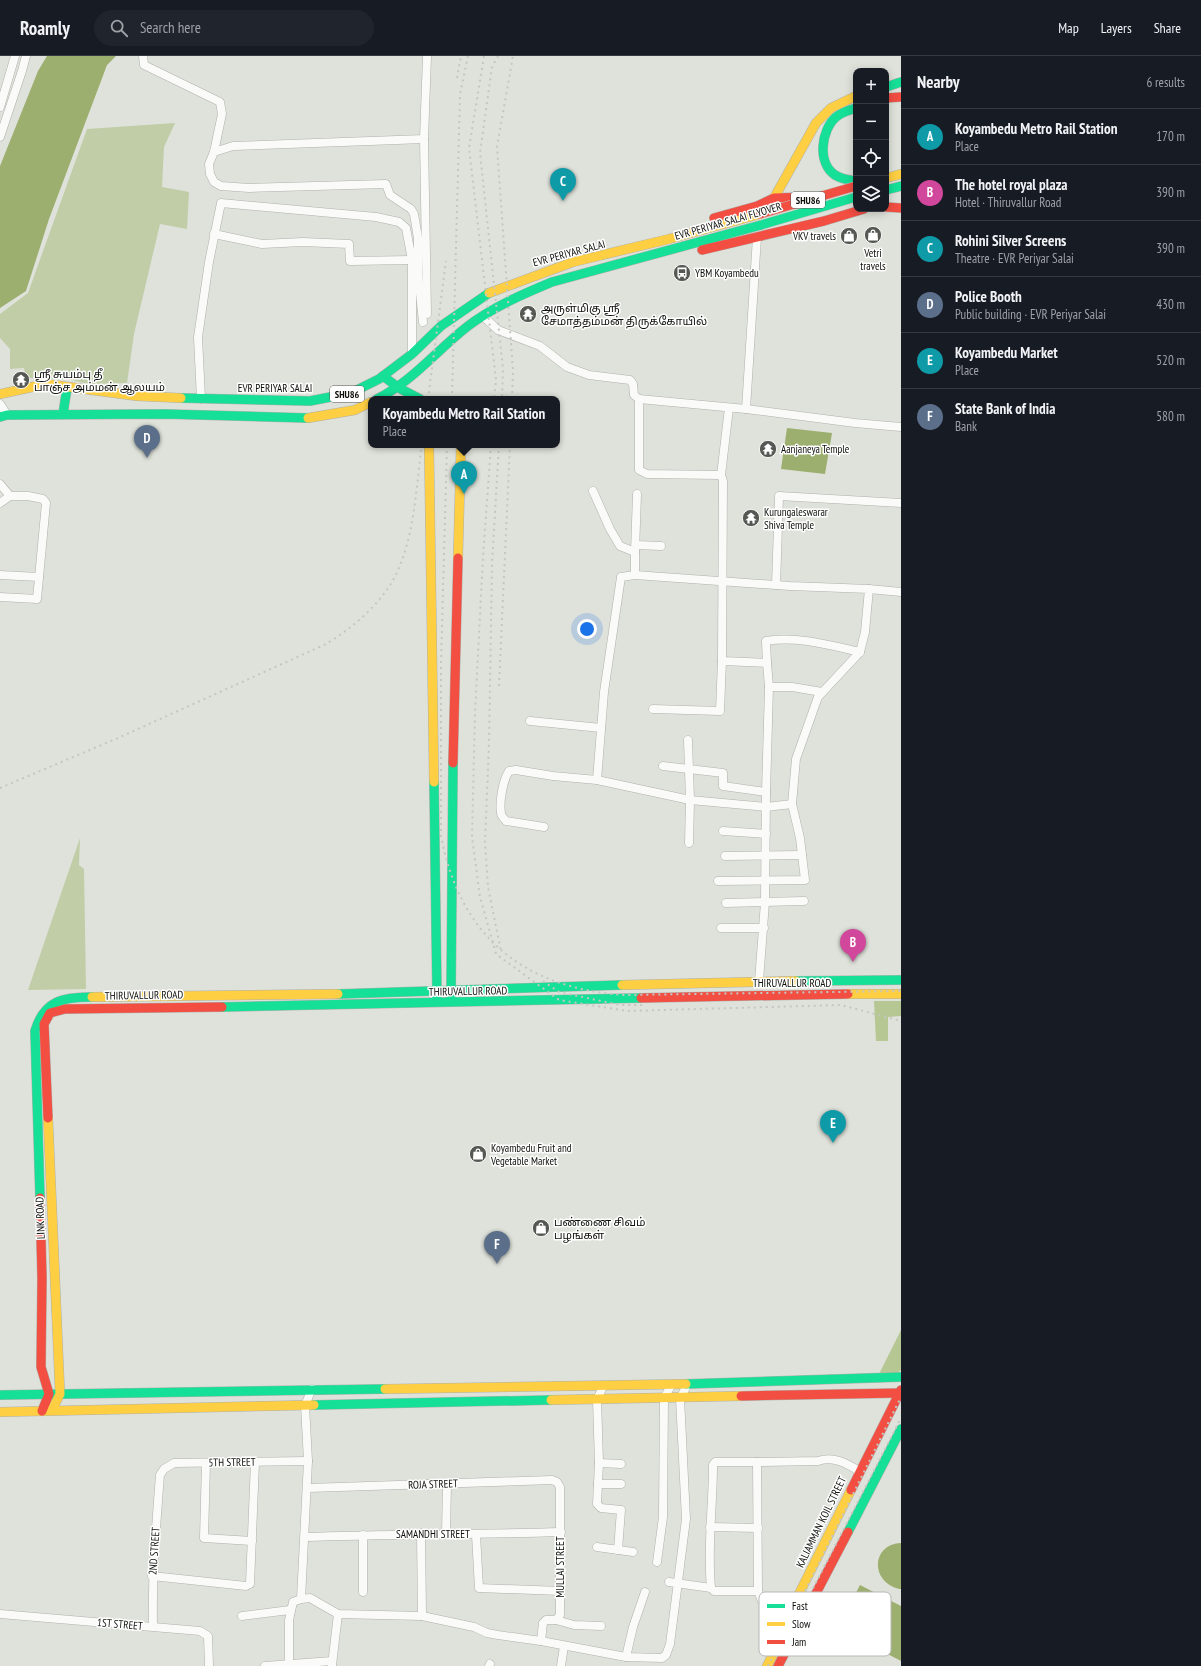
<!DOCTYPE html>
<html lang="en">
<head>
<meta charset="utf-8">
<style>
  body { margin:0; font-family:"PT Sans Narrow","Noto Sans Tamil",sans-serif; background:#20242c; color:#f1f3f6 }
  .controls { position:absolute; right:12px; top:12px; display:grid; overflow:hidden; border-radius:8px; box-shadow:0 2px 10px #0003 }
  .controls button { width:36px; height:36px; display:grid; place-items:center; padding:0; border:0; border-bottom:1px solid #363941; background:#171b24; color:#f1f3f6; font:20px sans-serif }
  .you { position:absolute; left:587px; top:573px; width:14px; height:14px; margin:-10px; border:3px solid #fff; border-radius:50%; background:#1a73e8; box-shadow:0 0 0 6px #1a73e833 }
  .badge { display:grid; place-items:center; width:26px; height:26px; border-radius:50%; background:#b45309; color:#fff; font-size:13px; font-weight:700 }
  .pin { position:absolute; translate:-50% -33px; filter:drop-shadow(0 1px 2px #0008) }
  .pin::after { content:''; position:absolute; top:21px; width:14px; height:12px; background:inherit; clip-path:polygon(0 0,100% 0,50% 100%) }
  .popup { position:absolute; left:368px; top:340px; width:192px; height:52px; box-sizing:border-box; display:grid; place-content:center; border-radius:8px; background:#171b24; filter:drop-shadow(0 1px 3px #0005); font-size:13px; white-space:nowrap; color:#9ea1a6 }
  .popup b { font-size:15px; color:#f1f3f6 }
  .popup::after { content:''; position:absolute; left:50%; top:100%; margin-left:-8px; border:8px solid transparent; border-top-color:#171b24 }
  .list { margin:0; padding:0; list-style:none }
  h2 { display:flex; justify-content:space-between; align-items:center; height:52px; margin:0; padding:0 16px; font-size:17px }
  h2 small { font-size:13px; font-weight:400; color:#9ea1a6 }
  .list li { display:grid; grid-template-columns:26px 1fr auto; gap:12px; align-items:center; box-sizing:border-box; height:56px; padding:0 16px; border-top:1px solid #363941 }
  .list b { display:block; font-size:15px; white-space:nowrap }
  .list p { margin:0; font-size:13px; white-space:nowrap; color:#9ea1a6 }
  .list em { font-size:13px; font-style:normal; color:#9ea1a6 }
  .icon { flex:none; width:22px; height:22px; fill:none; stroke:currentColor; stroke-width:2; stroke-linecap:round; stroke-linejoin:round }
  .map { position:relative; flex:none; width:901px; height:1610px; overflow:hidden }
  header { display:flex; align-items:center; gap:24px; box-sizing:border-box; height:56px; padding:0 20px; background:#171b24; border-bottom:1px solid #363941 }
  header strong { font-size:19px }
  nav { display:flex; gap:22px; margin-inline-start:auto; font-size:14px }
  .search { width:280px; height:36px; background:#20242c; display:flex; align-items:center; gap:10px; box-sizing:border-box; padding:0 14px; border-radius:22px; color:#9ea1a6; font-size:15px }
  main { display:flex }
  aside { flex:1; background:#171b24 }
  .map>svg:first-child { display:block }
  .green { fill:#c0cda7 }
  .forest { fill:#b7c793 }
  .water { fill:#9caf6f }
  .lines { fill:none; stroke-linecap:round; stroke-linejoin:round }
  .street-casing { stroke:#afb0ab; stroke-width:9 }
  .fast-casing { stroke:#afb0ab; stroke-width:10 }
  .slow-casing { stroke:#afb0ab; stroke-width:10 }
  .jam-casing { stroke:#afb0ab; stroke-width:10 }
  .street { stroke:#fafbf9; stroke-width:8 }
  .fast { stroke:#16e098; stroke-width:9 }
  .slow { stroke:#ffcf43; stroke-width:9 }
  .jam { stroke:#f24e42; stroke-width:9 }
  .rail { stroke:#c5c6c3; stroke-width:2; stroke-dasharray:2 4; stroke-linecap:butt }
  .fast-bridge-casing { stroke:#bfc0bc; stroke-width:10; stroke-linecap:butt }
  .jam-bridge-casing { stroke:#bfc0bc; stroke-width:10; stroke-linecap:butt }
  .fast-bridge { stroke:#16e098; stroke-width:9 }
  .jam-bridge { stroke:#f24e42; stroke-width:9 }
  .labels { text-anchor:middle; stroke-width:3; stroke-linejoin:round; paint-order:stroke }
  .shield { fill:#fff; stroke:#565754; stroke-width:1 }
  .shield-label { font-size:10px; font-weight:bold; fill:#0d0f0a }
  .street-label { font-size:11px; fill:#0d0f0a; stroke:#fff }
  .poi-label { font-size:11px; fill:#0d0f0a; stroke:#fff; text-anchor:start }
  .key { fill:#fff; stroke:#b6b7b6; stroke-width:1 }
  .key-label { font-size:11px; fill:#0d0f0a }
</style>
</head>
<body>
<header>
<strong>Roamly</strong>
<div class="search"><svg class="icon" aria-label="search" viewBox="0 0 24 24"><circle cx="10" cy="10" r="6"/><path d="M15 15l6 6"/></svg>Search here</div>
<nav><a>Map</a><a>Layers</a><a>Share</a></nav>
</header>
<main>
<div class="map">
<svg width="901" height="1610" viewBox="0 0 901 1610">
  <rect width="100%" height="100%" fill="#dfe2da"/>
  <g class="green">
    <path d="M175 67 164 91 162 131 189 136 187 173 160 168 134 278 127 327 88 328 68 323 26 322 24 312 10 313V293L0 282V258L28 237 87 73Z"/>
    <path d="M80 782 79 809 84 813 86 933 28 934Z"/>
  </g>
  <g class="forest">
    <path d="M874 945H901V960L888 961V985H876Z"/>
    <path d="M901 1274V1314L897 1318 878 1320Z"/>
  </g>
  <g class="water">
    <path d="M47 0H116L107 9 49 163 26 235 0 252V110L38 15Z"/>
    <path d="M787 372 832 377 825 418 781 413Z"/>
    <path d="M901 1487V1533H899C870 1526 871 1488 901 1487Z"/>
    <path d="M860 1529 901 1550V1605L838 1572Z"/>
  </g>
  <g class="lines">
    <defs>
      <g id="street">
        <path d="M143 0 144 9 220 46 222 58 214 96 209 108 210 118 214 126 221 130 249 132 386 128 390 139 411 153 414 158 418 182V218L423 266"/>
        <path d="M0 51 15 0"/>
        <path d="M0 81 22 15 26 0"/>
        <path d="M214 96 233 90 424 83"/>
        <path d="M214 178 262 188 303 186 349 188 350 205 412 204"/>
        <path d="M427 258 424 83 427 0"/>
        <path d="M484 261 498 274 540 290 567 311 589 319 630 324 633 328 634 339 639 343 746 353 855 367 901 371"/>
        <path d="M201 343 198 281 209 206 221 147 376 161 399 166 406 172 412 204V298"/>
        <path d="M639 343V414L647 418 721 419"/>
        <path d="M0 348 7 359"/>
        <path d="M729 352 721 419 723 425 722 605 767 607 766 585C799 580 829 589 860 596"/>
        <path d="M746 353 757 181"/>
        <path d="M0 428 10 440"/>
        <path d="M593 435 610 473 620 490 635 496V519"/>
        <path d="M0 447 10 440H28L43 443 46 447 37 543 0 541"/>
        <path d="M636 489 661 490"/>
        <path d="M635 496 637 438"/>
        <path d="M0 519 39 521"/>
        <path d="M776 529 779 440 901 447"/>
        <path d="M869 533 901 536"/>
        <path d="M769 631H792L822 636"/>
        <path d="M653 653 720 655 722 605"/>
        <path d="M530 665 601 672"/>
        <path d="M688 684 690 744 689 787"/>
        <path d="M663 710 723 717V730L766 736"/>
        <path d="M597 724 604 636 621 521 635 519 790 530 869 533 865 576 860 596 818 641 796 703 792 748 800 782 805 824 718 825"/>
        <path d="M544 771 506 765C504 762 501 760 501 757 499 746 503 724 509 715L516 714 553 720 597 724 690 744 766 751 792 748"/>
        <path d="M723 775 766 778"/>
        <path d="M725 800 802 799"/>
        <path d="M726 847 804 845"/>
        <path d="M721 872H764"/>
        <path d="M759 925 765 846 766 736 769 631 767 607"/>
        <path d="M604 1329 597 1343 599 1407 597 1448 601 1452 621 1454 618 1494"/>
        <path d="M206 1407 204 1482 252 1485"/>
        <path d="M599 1407 621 1408"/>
        <path d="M598 1428H621"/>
        <path d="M308 1432 552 1424 557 1426 560 1431V1559L556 1564H546L543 1567 541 1585"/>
        <path d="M710 1471 758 1472"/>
        <path d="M421 1477 422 1560"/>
        <path d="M446 1477 447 1428"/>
        <path d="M363 1479V1536"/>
        <path d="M476 1479 479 1532 561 1535"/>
        <path d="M305 1481C390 1478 475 1479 561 1476"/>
        <path d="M597 1491 633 1496"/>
        <path d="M657 1506 663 1461 664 1342 672 1328"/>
        <path d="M152 1520 246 1530 250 1528 255 1406"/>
        <path d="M669 1526 711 1532 714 1535H758"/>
        <path d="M711 1532C707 1491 713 1450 713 1409L715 1406H757"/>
        <path d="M301 1543 308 1405 305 1349 312 1333"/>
        <path d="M790 1556 762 1545 758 1535 757 1406 818 1405C834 1400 846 1407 859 1415"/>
        <path d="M0 1558 200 1575 208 1580 209 1610"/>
        <path d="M242 1560 290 1554"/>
        <path d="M556 1564 574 1569 601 1570"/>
        <path d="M153 1570C152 1520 156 1470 160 1419L164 1413 174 1407 308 1405"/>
        <path d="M626 1601 633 1571 645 1536"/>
        <path d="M289 1608V1564L293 1546 301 1543 310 1542 338 1558 422 1560 474 1571 487 1577 498 1579 541 1585 626 1601 662 1602 666 1599 670 1588 686 1463 680 1342 688 1328"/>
        <path d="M332 1609 338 1558"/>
        <path d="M265 1610 332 1605"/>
        <path d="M489 1610 490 1608"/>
        <path d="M561 1610 564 1590"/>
      </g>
      <g id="fast">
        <path d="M886 31 901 26"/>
        <path d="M856 52C849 54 842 56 836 61 821 74 817 107 835 119 841 123 849 124 856 125"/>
        <path d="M886 134 901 130"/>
        <path d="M383 320 399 332 420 343"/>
        <path d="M181 342 310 345 351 337 379 323 412 298 441 270 489 237"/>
        <path d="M377 343C413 325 437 294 468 270 493 251 523 238 552 226L761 169"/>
        <path d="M63 358 67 332"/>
        <path d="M0 361 7 359 165 358 308 362"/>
        <path d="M434 726 437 941"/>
        <path d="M796 925 901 924"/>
        <path d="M338 938 622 929"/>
        <path d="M451 941 453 707"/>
        <path d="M222 951 641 942"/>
        <path d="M40 1142 35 975C44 945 62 941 92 941"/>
        <path d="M686 1328 901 1321"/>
        <path d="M0 1339 385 1333"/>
        <path d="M314 1349 551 1344"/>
        <path d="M848 1476 901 1373"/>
      </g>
      <g id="slow">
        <path d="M886 122 901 118"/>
        <path d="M774 142 816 67 831 52 856 40"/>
        <path d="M489 237 573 206 669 183 760 158"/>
        <path d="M0 338 46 328 137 340 181 342"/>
        <path d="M308 362 355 354 371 346"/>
        <path d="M429 389 434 726"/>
        <path d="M458 502 461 389"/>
        <path d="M622 929 796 925"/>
        <path d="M848 938H901"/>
        <path d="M92 941 338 938"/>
        <path d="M48 1062 60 1338 52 1354"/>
        <path d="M385 1333 686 1328"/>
        <path d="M551 1344 741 1340"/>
        <path d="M0 1356 314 1349"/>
        <path d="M767 1610 784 1577 790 1556 851 1434"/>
      </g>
      <g id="jam">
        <path d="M886 42 901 41"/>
        <path d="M886 151 901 152"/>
        <path d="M714 162 757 150 774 142 807 141"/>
        <path d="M702 194 824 165 864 153"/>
        <path d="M453 707 458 502"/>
        <path d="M641 942 848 938"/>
        <path d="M48 1062 44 968 50 957 65 953 222 951"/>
        <path d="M40 1142 42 1222 41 1311 49 1338 42 1355"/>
        <path d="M741 1340 901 1337"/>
        <path d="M851 1434 901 1334"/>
        <path d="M778 1610 848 1476"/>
      </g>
    </defs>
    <use href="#street" class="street-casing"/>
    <use href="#fast" class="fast-casing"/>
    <use href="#slow" class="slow-casing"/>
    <use href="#jam" class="jam-casing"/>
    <use href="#street" class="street"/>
    <use href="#fast" class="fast"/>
    <use href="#slow" class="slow"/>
    <use href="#jam" class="jam"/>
    <g class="rail">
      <path d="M484 0 469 92 496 324 494 343"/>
      <path d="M498 0 492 11 480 97 503 313 502 343"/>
      <path d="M457 22 461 0"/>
      <path d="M428 343 446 205"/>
      <path d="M452 343 460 38 468 0"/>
      <path d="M512 343 513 315 497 91 513 0"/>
      <path d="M447 389 441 606V780C460 881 524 933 626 939L901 935"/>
      <path d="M491 389 483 501 475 657 472 781 480 841 496 898 559 944 627 955 841 949 901 965"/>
      <path d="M499 389 492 507 489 688 485 786 488 831 501 895"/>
      <path d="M499 630 510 389"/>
      <path d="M0 732 118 682 324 589C352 573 385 545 398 514 415 476 416 430 422 389"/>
      <path d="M543 925 559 936 620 949H642"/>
      <path d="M791 1575 901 1362"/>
      <path d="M768 1610 901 1341"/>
    </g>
    <defs>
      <path id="fast-bridge" d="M761 169 856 141"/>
      <path id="jam-bridge" d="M760 158 856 130"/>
    </defs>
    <use href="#fast-bridge" class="fast-bridge-casing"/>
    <use href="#jam-bridge" class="jam-bridge-casing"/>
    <use href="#fast-bridge" class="fast-bridge"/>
    <use href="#jam-bridge" class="jam-bridge"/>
  </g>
  <defs>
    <symbol id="shop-disc" viewBox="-11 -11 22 22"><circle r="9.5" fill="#565953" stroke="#fff"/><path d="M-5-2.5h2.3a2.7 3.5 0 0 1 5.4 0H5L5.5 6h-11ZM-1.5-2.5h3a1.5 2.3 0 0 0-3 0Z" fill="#fff"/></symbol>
    <symbol id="bus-disc" viewBox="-11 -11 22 22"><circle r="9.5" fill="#565953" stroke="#fff"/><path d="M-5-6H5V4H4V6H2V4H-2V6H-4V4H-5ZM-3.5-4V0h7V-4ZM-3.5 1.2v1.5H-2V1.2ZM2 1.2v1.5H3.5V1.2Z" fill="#fff"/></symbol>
    <symbol id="temple-disc" viewBox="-11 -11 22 22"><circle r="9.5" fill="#565953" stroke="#fff"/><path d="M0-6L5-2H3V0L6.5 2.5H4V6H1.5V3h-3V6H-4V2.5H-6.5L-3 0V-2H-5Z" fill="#fff"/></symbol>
  </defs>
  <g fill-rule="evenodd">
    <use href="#shop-disc" x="863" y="169" width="20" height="20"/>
    <use href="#shop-disc" x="839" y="170" width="20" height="20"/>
    <use href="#bus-disc" x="672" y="207" width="20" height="20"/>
    <use href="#temple-disc" x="518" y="248" width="20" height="20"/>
    <use href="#temple-disc" x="11" y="314" width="20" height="20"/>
    <use href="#temple-disc" x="758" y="383" width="20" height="20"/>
    <use href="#temple-disc" x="741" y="452" width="20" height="20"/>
    <use href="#shop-disc" x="468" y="1088" width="20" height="20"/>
    <use href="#shop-disc" x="531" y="1162" width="20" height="20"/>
  </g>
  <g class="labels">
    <g class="shield">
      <rect x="791" y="136" width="34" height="16" rx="3"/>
      <rect x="330" y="330" width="34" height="16" rx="3"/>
    </g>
    <g class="shield-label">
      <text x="808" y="148">SHU86</text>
      <text x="347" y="342">SHU86</text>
    </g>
    <g class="street-label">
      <text transform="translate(728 165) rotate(-16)" y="4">EVR PERIYAR SALAI FLYOVER</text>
      <text transform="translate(569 197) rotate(-15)" y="4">EVR PERIYAR SALAI</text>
      <text x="275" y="336">EVR PERIYAR SALAI</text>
      <text x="792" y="931">THIRUVALLUR ROAD</text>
      <text transform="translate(468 935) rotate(-1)" y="4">THIRUVALLUR ROAD</text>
      <text transform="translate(144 939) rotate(-1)" y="4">THIRUVALLUR ROAD</text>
      <text transform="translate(40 1162) rotate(-92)" y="4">LINK ROAD</text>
      <text transform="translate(232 1406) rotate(-1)" y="4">5TH STREET</text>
      <text transform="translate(433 1428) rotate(-2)" y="4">ROJA STREET</text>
      <text transform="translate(821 1466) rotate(-64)" y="4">KALIAMMAN KOIL STREET</text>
      <text x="433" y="1482">SAMANDHI STREET</text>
      <text transform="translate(154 1495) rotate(-86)" y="4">2ND STREET</text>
      <text transform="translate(560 1511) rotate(-90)" y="4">MULLAI STREET</text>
      <text transform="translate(120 1568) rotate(5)" y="4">1ST STREET</text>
    </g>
    <g class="poi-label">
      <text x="836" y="184" text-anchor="end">VKV travels</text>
      <text x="873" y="201" text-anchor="middle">Vetri<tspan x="873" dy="13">travels</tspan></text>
      <text x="695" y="221">YBM Koyambedu</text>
      <text x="541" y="256">அருள்மிகு ஸ்ரீ<tspan x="541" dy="13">சேமாத்தம்மன் திருக்கோயில்</tspan></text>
      <text x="34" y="322">ஶ்ரீ சுயம்பு தீ<tspan x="34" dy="13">பாஞ்ச அம்மன் ஆலயம்</tspan></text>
      <text x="781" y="397">Aanjaneya Temple</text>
      <text x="764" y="460">Kurungaleswarar<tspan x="764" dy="13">Shiva Temple</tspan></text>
      <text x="491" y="1096">Koyambedu Fruit and<tspan x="491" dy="13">Vegetable Market</tspan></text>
      <text x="554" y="1170">பண்ணை சிவம்<tspan x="554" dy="13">பழங்கள்</tspan></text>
    </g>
  </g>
  <rect x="759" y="1536" width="132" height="64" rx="6" class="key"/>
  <rect x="767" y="1548" width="18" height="4" fill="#16e098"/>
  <rect x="767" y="1566" width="18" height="4" fill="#ffcf43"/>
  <rect x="767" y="1584" width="18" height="4" fill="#f24e42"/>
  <g class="key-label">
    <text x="792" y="1554">Fast</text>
    <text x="792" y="1572">Slow</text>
    <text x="792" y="1590">Jam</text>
  </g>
</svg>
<div class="controls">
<button>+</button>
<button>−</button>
<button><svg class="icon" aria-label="locate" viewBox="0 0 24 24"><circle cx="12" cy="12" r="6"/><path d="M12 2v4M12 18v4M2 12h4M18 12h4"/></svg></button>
<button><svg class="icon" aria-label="layers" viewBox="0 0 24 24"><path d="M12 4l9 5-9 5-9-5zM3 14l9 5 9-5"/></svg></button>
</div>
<div class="you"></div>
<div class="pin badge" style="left:464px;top:438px;background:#0f9aa8">A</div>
<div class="popup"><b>Koyambedu Metro Rail Station</b>Place</div>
<div class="pin badge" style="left:853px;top:906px;background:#d1479c">B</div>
<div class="pin badge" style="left:563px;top:145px;background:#0f9aa8">C</div>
<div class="pin badge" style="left:147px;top:402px;background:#5c6f8a">D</div>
<div class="pin badge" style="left:833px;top:1087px;background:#0f9aa8">E</div>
<div class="pin badge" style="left:497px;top:1208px;background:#5c6f8a">F</div>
</div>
<aside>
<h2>Nearby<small>6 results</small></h2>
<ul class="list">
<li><span class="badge" style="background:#0f9aa8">A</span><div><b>Koyambedu Metro Rail Station</b><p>Place</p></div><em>170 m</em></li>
<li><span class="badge" style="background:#d1479c">B</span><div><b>The hotel royal plaza</b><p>Hotel · Thiruvallur Road</p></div><em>390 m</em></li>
<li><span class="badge" style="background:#0f9aa8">C</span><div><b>Rohini Silver Screens</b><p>Theatre · EVR Periyar Salai</p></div><em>390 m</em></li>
<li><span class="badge" style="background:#5c6f8a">D</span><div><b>Police Booth</b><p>Public building · EVR Periyar Salai</p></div><em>430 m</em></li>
<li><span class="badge" style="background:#0f9aa8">E</span><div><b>Koyambedu Market</b><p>Place</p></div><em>520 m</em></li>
<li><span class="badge" style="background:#5c6f8a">F</span><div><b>State Bank of India</b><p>Bank</p></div><em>580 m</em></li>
</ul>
</aside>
</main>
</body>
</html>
